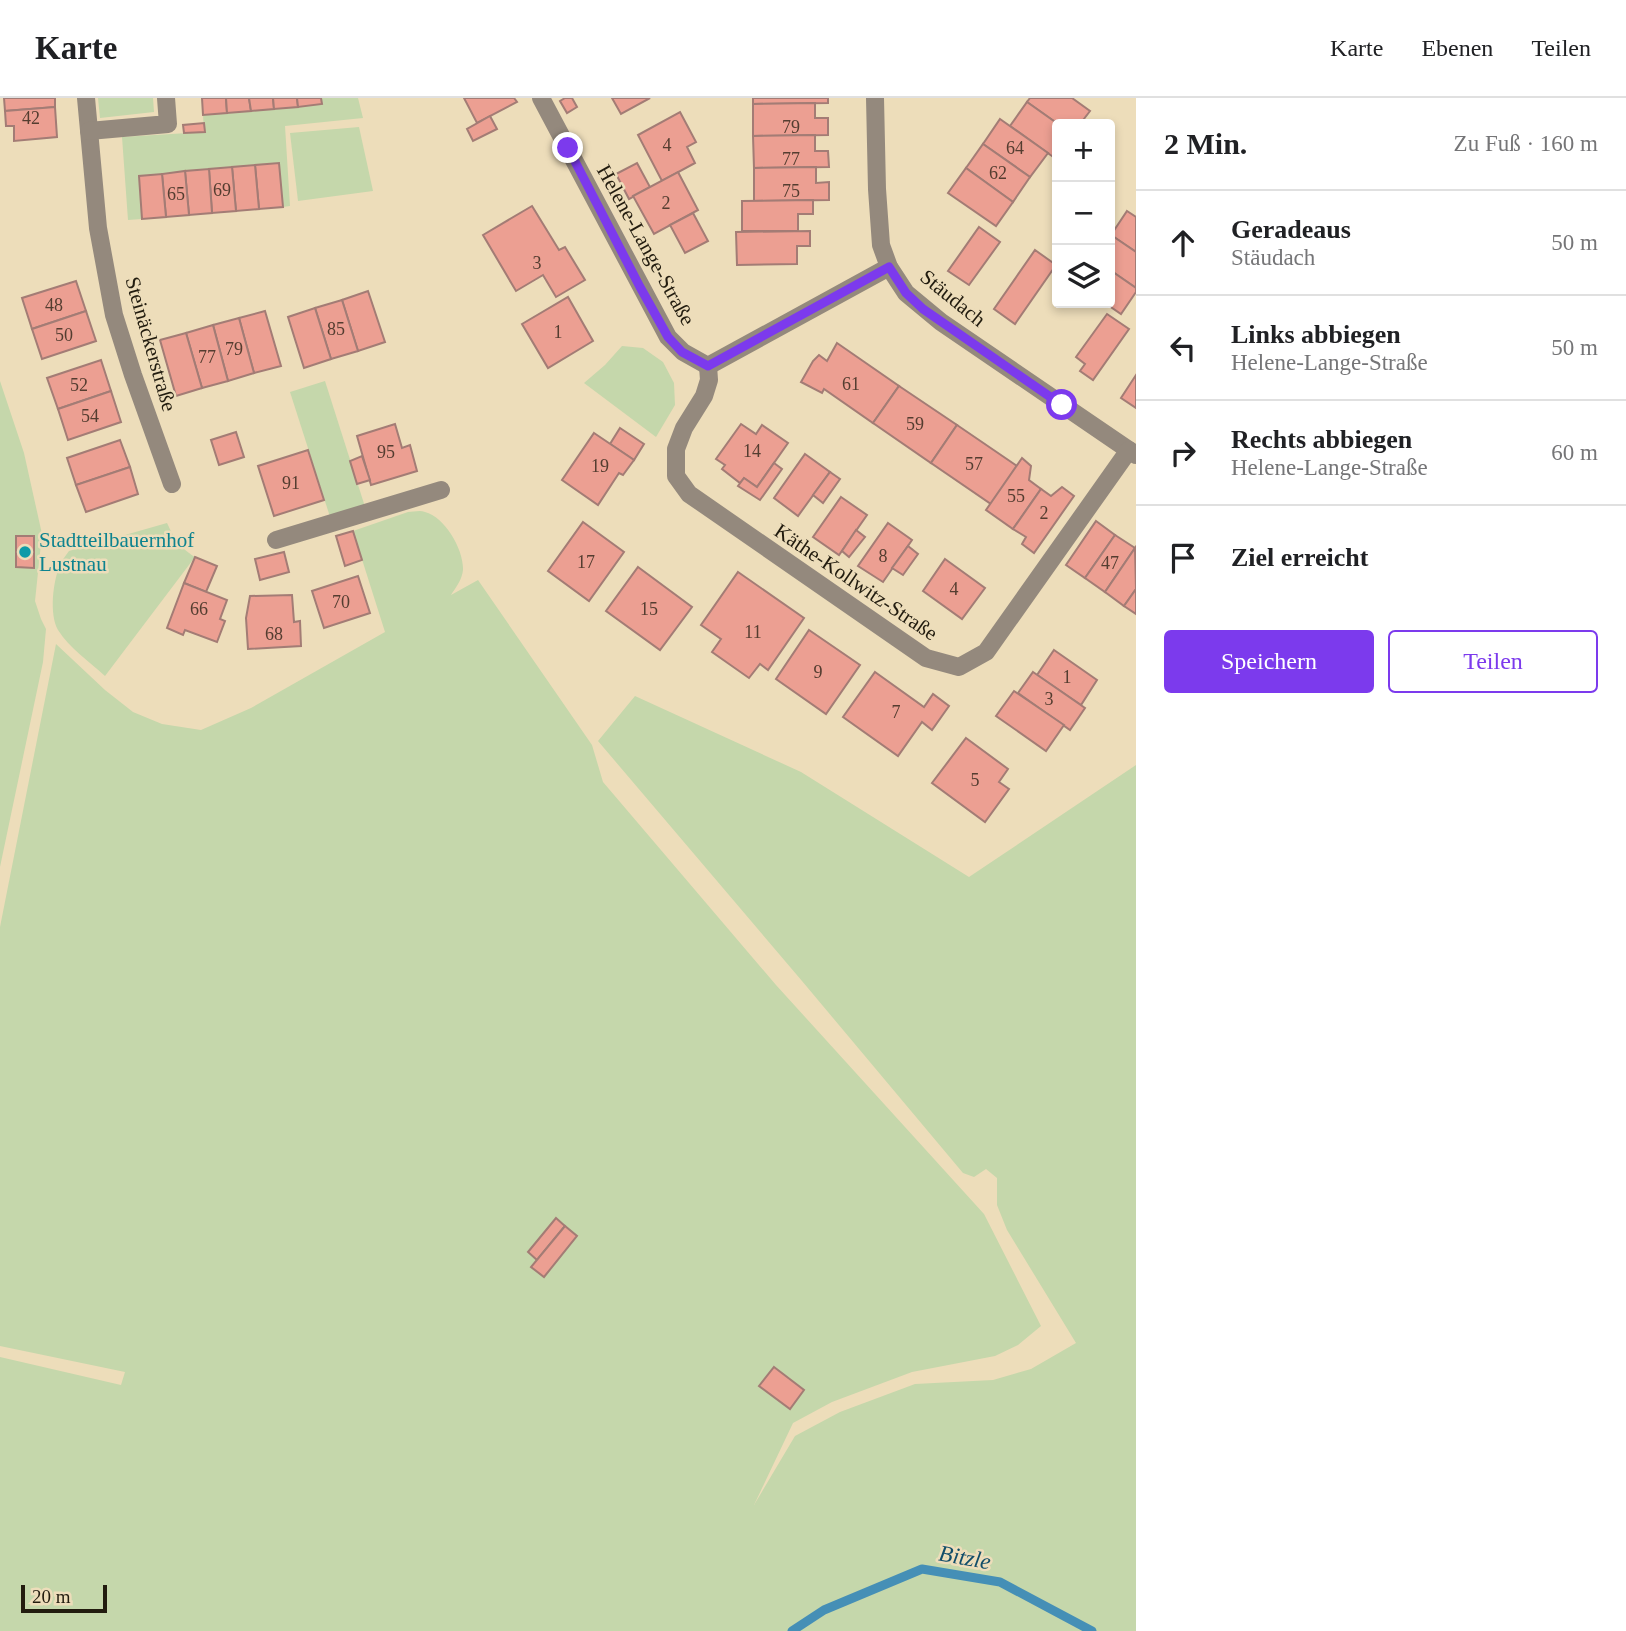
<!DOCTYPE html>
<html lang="de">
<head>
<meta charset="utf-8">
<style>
  body { margin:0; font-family:"Times New Roman",serif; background:#f2f2f2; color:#202124 }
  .controls { position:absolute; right:21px; top:21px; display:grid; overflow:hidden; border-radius:7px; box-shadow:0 4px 10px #0003 }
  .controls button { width:63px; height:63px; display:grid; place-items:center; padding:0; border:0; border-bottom:2px solid #e0e0e0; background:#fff; color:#202124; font:35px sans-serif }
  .scale { position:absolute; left:21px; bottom:18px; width:86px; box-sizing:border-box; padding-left:7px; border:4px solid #221c0f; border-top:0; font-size:19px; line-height:24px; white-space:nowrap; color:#221c0f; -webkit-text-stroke:5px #edddba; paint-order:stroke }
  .stop { position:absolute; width:21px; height:21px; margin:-16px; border:5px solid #7c3aed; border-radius:50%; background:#fff }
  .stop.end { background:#7c3aed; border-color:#fff; box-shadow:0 2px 7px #0008 }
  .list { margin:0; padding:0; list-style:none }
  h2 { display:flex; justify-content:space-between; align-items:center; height:91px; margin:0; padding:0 28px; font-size:30px }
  h2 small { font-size:23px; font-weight:400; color:#757577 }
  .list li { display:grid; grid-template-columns:46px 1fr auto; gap:21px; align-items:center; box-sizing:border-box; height:105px; padding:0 28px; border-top:2px solid #e0e0e0 }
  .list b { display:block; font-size:26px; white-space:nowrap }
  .list p { margin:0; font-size:23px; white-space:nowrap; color:#757577 }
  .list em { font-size:23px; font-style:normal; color:#757577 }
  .actions { display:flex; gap:14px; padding:21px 28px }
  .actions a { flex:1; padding:16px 0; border:2px solid #7c3aed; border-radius:7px; text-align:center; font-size:24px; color:#7c3aed }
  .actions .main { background:#7c3aed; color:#fff }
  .icon { flex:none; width:38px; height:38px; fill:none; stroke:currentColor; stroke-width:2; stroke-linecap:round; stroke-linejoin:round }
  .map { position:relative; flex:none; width:1136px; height:1533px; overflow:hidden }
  header { display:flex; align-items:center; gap:42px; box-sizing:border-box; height:98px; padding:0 35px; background:#fff; border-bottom:2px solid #e0e0e0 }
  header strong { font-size:33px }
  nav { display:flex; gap:38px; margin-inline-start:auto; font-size:24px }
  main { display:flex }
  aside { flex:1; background:#fff }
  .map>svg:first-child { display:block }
  .green { fill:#c5d7ab }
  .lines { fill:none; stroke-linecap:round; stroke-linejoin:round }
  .stream { stroke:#458fb6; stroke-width:9 }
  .building { fill:#ec9f92; stroke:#a37c75; stroke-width:2 }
  .minor { stroke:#94897d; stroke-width:18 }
  .route { stroke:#7c3aed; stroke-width:9 }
  .culture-dot { fill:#0f9aa8; stroke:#edddba; stroke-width:2.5 }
  .labels { text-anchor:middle; stroke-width:5; stroke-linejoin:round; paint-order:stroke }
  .number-label { font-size:18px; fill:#543d30 }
  .street-label { font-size:21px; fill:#221c0f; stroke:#edddba }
  .culture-label { font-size:21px; fill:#0d838f; stroke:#edddba; text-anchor:start }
  .water-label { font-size:23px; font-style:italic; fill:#114d69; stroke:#edddba }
</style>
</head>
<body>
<header>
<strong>Karte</strong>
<nav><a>Karte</a><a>Ebenen</a><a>Teilen</a></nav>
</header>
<main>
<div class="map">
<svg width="1136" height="1533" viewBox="0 0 1136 1533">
  <rect width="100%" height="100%" fill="#edddba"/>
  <g class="green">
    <path d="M98 0H153L154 14 100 20Z"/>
    <path d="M321 0H358L363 20 285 28 290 108 283 109 279 65 139 78 142 121 128 122 122 39 204 34 203 17 321 6Z"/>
    <path d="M359 29 373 93 298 103 290 35Z"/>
    <path d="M622 248 643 250 663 264 674 285 675 307 656 339 584 285 605 267Z"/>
    <path d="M0 283 24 355 42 436 35 503 41 521 46 531 43 564 0 769Z"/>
    <path d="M325 283 367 415 332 425 290 294Z"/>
    <path d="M408 414C413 414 420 412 425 414 445 419 464 452 463 472 462 482 456 489 451 497L478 482 592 647 603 684 776 887 984 1116 1041 1228 1018 1247 995 1258 912 1274 832 1304 793 1325 754 1407 795 1338 840 1314 915 1286 993 1282 1031 1271 1076 1245 1007 1132 997 1107V1080L986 1071 974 1079 963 1075 802 883 598 643 635 598 801 674 969 779 1136 667V1533H0V1259L121 1287 125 1274 0 1248V829L56 546 105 592 133 614 162 626 201 632 251 610 385 534 353 433Z"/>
    <path d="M167 425C175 442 179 449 195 459L105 578C90 564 69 550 58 532 49 516 53 483 60 467 62 462 66 457 69 453Z"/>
  </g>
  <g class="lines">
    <path class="stream" d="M792 1533 824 1512 922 1471 1000 1484 1092 1533"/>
  </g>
  <g class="building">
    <path d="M4 0H55V9L5 13Z"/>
    <path d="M202 0H226L227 15 203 17Z"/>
    <path d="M226 0H249L251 13 227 15Z"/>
    <path d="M249 0H273L274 11 251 13Z"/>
    <path d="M273 0H297L298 9 274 11Z"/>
    <path d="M297 0H321L322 6 298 9Z"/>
    <path d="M464 0H514L517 4 477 25Z"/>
    <path d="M565 0H572L577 9 567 15 560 3Z"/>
    <path d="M612 0H650L621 16Z"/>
    <path d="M753 0H828V5L753 6Z"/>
    <path d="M1030 0H1072L1090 13 1080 26H1058L1027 4Z"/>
    <path d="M1027 4 1058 26 1056 61 1010 28Z"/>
    <path d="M815 5V20H828V37L753 38V6Z"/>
    <path d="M55 9 57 39 14 43V28H6L5 13Z"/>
    <path d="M680 14 696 44 687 49 695 65 662 83 638 37Z"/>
    <path d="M490 18 497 31 473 43 467 31Z"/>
    <path d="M1000 21 1048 55 1030 79 983 46Z"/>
    <path d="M204 25 205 34 184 35 183 27Z"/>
    <path d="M815 37V53H828L829 69 754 70 753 38Z"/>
    <path d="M983 46 1030 79 1013 104 966 70Z"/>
    <path d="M279 65 283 109 259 111 255 67Z"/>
    <path d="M637 65 650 89 629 101 616 76Z"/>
    <path d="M255 67 259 111 236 113 232 69Z"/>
    <path d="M232 69 236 113 212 115 209 71Z"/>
    <path d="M816 69V85L829 84V102L754 103V70Z"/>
    <path d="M966 70 1013 104 996 128 948 95Z"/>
    <path d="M209 71 212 115 189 117 185 73Z"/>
    <path d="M185 73 189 117 166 119 162 76Z"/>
    <path d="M678 74 698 112 654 136 633 98Z"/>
    <path d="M162 76 166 119 142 121 139 78Z"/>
    <path d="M813 102V116H798V133H742V103Z"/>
    <path d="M532 108 559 152 565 149 585 182 556 199 543 177 516 193 483 137Z"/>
    <path d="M1127 113 1136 119V154L1111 137Z"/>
    <path d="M693 115 708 143 685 155 670 127Z"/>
    <path d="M979 129 1000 144 969 187 948 173Z"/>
    <path d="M810 133V148H797V166L737 167 736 134Z"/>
    <path d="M1111 137 1136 154V190L1110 172Z"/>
    <path d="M1035 152 1056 167 1015 226 994 211Z"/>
    <path d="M1110 172 1136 190V194L1121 216 1105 205H1110Z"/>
    <path d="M76 183 86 213 32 231 22 200Z"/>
    <path d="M368 193 385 244 358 253 342 202Z"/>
    <path d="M568 199 593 243 548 270 522 226Z"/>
    <path d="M342 202 358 253 331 261 315 210Z"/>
    <path d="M315 210 331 261 304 270 288 219Z"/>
    <path d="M86 213 96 243 42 261 32 231Z"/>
    <path d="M265 213 281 268 254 275 239 220Z"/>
    <path d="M1107 216 1129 231 1093 282 1080 273 1085 266 1076 259Z"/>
    <path d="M239 220 254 275 228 283 213 227Z"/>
    <path d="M213 227 228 283 202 290 186 235Z"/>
    <path d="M186 235 202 290 176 298 160 242Z"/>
    <path d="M837 245 899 288 873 325 824 291 822 295 801 284 813 263 819 257 827 263Z"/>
    <path d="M101 262 111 293 58 311 47 280Z"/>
    <path d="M1136 277V310L1121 300Z"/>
    <path d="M899 288 957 327 931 365 873 325Z"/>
    <path d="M111 293 121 324 68 342 58 311Z"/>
    <path d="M395 326 402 350 410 347 417 373 371 387 357 338Z"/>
    <path d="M741 326 756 336 762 327 788 345 757 389 744 380 740 385 722 371 725 367 716 361Z"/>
    <path d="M957 327 1017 368 991 406 931 365Z"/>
    <path d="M620 330 644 346 634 362 610 346Z"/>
    <path d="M236 334 244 359 219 367 211 342Z"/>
    <path d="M594 335 634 362 623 377 619 375 598 407 562 382Z"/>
    <path d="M120 342 130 369 76 387 67 360Z"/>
    <path d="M308 352 324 402 274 418 258 368Z"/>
    <path d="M805 356 830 374 798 418 774 400Z"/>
    <path d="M362 358 370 382 357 386 350 363Z"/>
    <path d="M1022 360 1031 368 1029 382 1041 391 1013 431 986 412Z"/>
    <path d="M774 365 782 371 760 402 738 388 744 380 757 389Z"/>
    <path d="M130 369 138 396 86 414 76 387Z"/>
    <path d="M830 374 840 381 823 405 813 397Z"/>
    <path d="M1062 389 1074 398 1034 455 1022 446 1026 439 1013 431 1041 391 1051 398Z"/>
    <path d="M841 399 867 417 839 457 813 439Z"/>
    <path d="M1096 423 1115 437 1085 480 1066 467Z"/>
    <path d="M583 424 624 454 589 503 548 473Z"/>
    <path d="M888 425 912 442 883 484 858 468Z"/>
    <path d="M856 432 865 439 849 459 842 453Z"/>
    <path d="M353 433 362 462 345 468 336 438Z"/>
    <path d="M1115 437 1135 450 1105 494 1085 480Z"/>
    <path d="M16 438H34V470L16 469Z"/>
    <path d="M908 448 918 456 903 477 892 470Z"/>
    <path d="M1135 450 1136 491 1124 508 1105 494Z"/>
    <path d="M284 454 289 474 260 482 255 461Z"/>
    <path d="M195 459 217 468 206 494 184 485Z"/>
    <path d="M945 461 985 490 962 521 923 493Z"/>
    <path d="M638 469 692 509 660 552 606 513Z"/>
    <path d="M738 474 804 520 768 572 760 566 749 580 712 554 721 541 701 527Z"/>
    <path d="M358 478 370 515 324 530 312 493Z"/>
    <path d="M184 485 227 502 220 521 225 523 217 544 185 532 183 537 167 530Z"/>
    <path d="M1136 491V516L1124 508Z"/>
    <path d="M292 497 294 524 300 523 301 548 248 551 246 520 250 498Z"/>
    <path d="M809 532 860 567 826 616 776 581Z"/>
    <path d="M1054 552 1097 582 1081 607 1037 577Z"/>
    <path d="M875 574 924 609 933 596 949 608 932 632 922 624 898 658 843 619Z"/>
    <path d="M1033 574 1085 610 1070 632 1018 595Z"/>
    <path d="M1014 593 1064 627 1046 653 996 618Z"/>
    <path d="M966 640 1008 671 999 684 1009 691 985 724 932 685Z"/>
    <path d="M556 1120 565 1128 537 1162 528 1154Z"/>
    <path d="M565 1128 577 1138 544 1179 531 1169Z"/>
    <path d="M774 1269 804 1292 790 1311 759 1288Z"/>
  </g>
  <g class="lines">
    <g class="minor">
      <path d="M86 0 98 130 114 217 133 277 172 386"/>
      <path d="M541 0 668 239 683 254 708 268 889 169"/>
      <path d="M875 0 877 91 881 147 889 169 906 195 941 224 1136 357"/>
      <path d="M89 33 168 26 166 0"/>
      <path d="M708 268 709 282 704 298 684 330 676 351V378L689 396 926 560 959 569 986 554 1129 352"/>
      <path d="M276 442 441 392"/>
    </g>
  </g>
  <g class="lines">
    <path class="route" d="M568 50 640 189 668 239 682 254 708 268 889 169 906 195 923 211 1062 307"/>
  </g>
  <circle class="culture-dot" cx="25" cy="454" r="7"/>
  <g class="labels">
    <g class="number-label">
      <text x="31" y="26">42</text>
      <text x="791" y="35">79</text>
      <text x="667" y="53">4</text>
      <text x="1015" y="56">64</text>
      <text x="791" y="67">77</text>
      <text x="998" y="81">62</text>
      <text x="222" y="98">69</text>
      <text x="791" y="99">75</text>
      <text x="176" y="102">65</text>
      <text x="666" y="111">2</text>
      <text x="537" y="171">3</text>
      <text x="54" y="213">48</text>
      <text x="336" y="237">85</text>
      <text x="558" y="240">1</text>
      <text x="64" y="243">50</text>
      <text x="234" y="257">79</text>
      <text x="207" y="265">77</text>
      <text x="851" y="292">61</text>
      <text x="79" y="293">52</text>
      <text x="90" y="324">54</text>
      <text x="915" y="332">59</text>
      <text x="752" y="359">14</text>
      <text x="386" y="360">95</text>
      <text x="974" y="372">57</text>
      <text x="600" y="374">19</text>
      <text x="291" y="391">91</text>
      <text x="1016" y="404">55</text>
      <text x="1044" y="421">2</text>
      <text x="883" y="464">8</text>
      <text x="586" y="470">17</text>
      <text x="1110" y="471">47</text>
      <text x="954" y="497">4</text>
      <text x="341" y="510">70</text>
      <text x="199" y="517">66</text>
      <text x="649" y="517">15</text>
      <text x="753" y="540">11</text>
      <text x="274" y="542">68</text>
      <text x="818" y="580">9</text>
      <text x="1067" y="585">1</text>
      <text x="1049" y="607">3</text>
      <text x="896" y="620">7</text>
      <text x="975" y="688">5</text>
    </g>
    <g class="street-label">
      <text transform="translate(646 147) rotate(61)" y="7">Helene-Lange-Straße</text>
      <text transform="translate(953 200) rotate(39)" y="7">Stäudach</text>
      <text transform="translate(151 246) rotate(74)" y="7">Steinäckerstraße</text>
      <text transform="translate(856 484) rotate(34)" y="7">Käthe-Kollwitz-Straße</text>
    </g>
    <g class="culture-label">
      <text x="39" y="449">Stadtteilbauernhof<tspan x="39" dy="24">Lustnau</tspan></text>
    </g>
    <g class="water-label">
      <text transform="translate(965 1459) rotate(10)" y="8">Bitzle</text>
    </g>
  </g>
</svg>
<div class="controls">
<button>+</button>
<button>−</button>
<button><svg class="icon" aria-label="layers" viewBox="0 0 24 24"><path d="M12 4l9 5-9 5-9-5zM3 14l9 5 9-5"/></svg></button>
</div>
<div class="scale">20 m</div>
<div class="stop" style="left:1062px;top:307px"></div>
<div class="stop end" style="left:568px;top:50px"></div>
</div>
<aside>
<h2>2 Min.<small>Zu Fuß · 160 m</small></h2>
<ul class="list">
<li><svg class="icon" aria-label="ahead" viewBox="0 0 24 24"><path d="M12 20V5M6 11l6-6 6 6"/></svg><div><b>Geradeaus</b><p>Stäudach</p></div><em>50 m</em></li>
<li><svg class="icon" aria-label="left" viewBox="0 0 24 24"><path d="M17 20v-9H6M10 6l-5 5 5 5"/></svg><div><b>Links abbiegen</b><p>Helene-Lange-Straße</p></div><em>50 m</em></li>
<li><svg class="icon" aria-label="right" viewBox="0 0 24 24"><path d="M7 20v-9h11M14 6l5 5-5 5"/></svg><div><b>Rechts abbiegen</b><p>Helene-Lange-Straße</p></div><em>60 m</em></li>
<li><svg class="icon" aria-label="arrive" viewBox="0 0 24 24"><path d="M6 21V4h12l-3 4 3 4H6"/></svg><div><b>Ziel erreicht</b></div></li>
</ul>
<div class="actions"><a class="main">Speichern</a><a>Teilen</a></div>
</aside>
</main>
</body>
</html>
